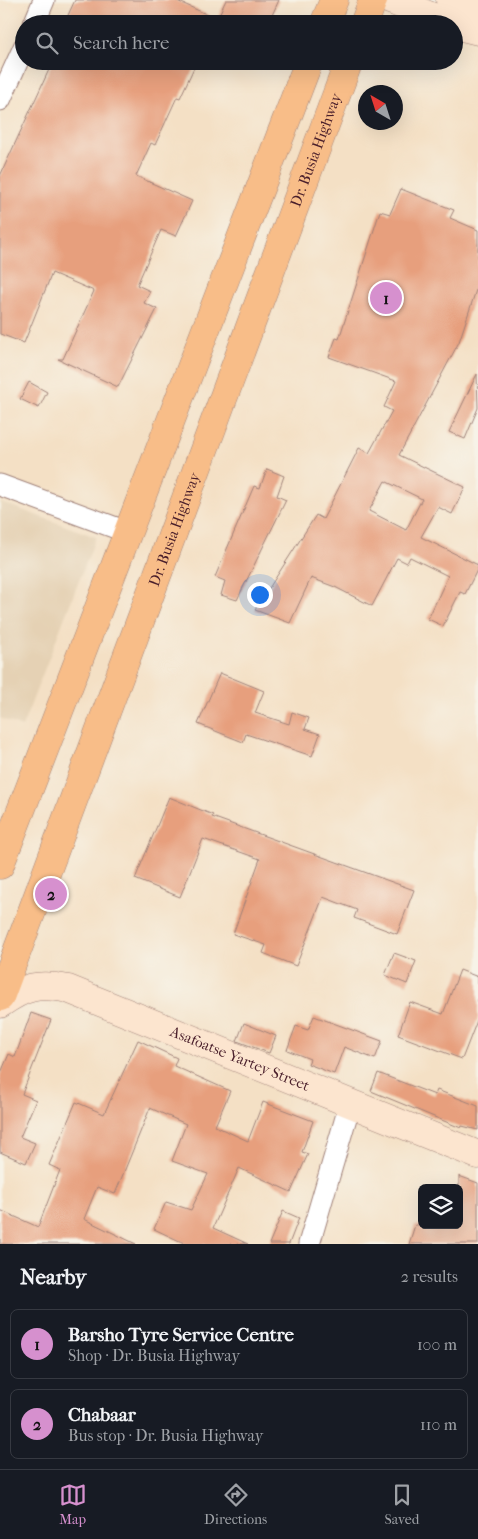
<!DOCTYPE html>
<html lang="en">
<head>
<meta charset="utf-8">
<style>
  body { margin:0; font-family:"IM FELL French Canon",serif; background:#20242c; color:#f1f3f6 }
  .controls { position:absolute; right:15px; bottom:15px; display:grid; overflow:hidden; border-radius:8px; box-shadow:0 5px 20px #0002 }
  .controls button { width:45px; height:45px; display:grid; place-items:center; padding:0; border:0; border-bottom:1px solid #363941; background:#171b24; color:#f1f3f6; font:25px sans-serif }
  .compass { position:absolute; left:358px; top:85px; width:45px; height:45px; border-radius:50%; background:#171b24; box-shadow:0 5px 20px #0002; rotate:321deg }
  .you { position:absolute; left:259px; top:594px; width:18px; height:18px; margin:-12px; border:4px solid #fff; border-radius:50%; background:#1a73e8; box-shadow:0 0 0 8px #1a73e833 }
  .badge { display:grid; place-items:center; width:32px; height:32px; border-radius:50%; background:#d690ce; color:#111; font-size:16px; font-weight:700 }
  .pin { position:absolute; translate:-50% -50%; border:2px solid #fff; box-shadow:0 1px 5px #0006 }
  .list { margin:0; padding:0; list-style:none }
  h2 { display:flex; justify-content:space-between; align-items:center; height:65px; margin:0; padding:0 20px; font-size:21px }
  h2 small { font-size:16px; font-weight:400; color:#9ea1a6 }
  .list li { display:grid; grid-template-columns:32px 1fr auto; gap:15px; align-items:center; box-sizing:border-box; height:70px; margin:0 10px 10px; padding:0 10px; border:1px solid #363941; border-radius:8px }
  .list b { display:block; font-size:19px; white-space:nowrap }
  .list p { margin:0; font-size:16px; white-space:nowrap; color:#9ea1a6 }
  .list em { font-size:16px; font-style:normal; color:#9ea1a6 }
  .icon { flex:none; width:28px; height:28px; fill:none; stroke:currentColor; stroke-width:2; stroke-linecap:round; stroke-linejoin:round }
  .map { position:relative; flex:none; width:478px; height:1244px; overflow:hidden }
  .search { position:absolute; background:#171b24; box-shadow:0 5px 20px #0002; left:15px; right:15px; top:15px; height:55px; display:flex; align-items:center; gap:12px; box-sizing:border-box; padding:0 18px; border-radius:28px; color:#9ea1a6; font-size:19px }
  .sheet { height:225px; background:#171b24 }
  nav { display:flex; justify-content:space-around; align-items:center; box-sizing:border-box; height:70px; border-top:1px solid #363941; background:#171b24; font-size:14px; color:#9ea1a6 }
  nav a { display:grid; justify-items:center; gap:2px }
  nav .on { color:#d690ce }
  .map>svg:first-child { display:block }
  .built { fill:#e5d1b4 }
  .building { fill:#e79f7d; fill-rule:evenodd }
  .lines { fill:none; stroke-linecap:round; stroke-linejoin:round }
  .street-casing { stroke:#9f8078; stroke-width:23 }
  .secondary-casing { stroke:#9f8078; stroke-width:29 }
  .highway-casing { stroke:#9f8078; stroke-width:29 }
  .street { stroke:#fff; stroke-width:21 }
  .secondary { stroke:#fce5cf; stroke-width:28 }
  .highway { stroke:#f8bd88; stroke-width:28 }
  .labels { text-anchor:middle; stroke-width:4.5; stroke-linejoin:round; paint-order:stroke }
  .street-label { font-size:15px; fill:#4a1f2b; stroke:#f7f3e8 }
</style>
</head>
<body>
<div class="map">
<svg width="478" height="1244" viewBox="0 0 478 1244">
  <rect width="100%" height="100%" fill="#f7f3e8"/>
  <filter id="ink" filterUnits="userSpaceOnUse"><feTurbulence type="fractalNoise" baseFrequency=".02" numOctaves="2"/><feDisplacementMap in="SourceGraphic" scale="10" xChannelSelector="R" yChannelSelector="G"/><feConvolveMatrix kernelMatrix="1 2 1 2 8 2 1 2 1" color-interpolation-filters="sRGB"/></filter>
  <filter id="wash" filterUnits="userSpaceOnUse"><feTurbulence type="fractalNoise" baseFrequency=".0096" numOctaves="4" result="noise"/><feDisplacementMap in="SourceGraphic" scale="20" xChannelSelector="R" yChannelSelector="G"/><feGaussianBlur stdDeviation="1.12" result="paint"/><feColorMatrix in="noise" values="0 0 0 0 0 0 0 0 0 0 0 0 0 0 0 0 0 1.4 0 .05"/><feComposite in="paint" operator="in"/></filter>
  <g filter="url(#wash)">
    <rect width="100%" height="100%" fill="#f4e0c5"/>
    <path class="built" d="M0 502 96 537 22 727 0 718Z"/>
    <g id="blocks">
      <g class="building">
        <path d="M75 0H175L217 19 226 0H279L268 24H159L141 16 138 24H64Z"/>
        <path d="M53 61H197L180 98 177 97 155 145 151 143 136 176 192 201 176 236 161 230 137 285 150 291 144 303 157 309 118 387 58 359H63L94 291 52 273 24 343 0 334V176Z"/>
        <path d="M401 189 454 210 450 218 478 230V284L459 342 399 455 465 487 452 514 438 507 421 537 478 565V568L465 594 460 592 443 626 428 619 448 576 410 557 407 563 397 558 372 606 335 587 311 578 290 623 255 610 316 515 323 519 359 448 369 453 392 411 384 407 396 381 329 357 336 338 339 339 380 211 390 214ZM385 481 422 499 406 530 369 511Z"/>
        <path d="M477 374 478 408 465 439 449 432Z"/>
        <path d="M29 382 47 392 39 408 20 399Z"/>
        <path d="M267 469 284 476 277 496 286 500 237 600 221 595 225 581 215 577 254 486 260 488Z"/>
        <path d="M220 673 264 691 255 713 289 724 292 712 309 718 305 729 320 734 312 756 246 734 243 742 198 724Z"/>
        <path d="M169 797 213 815 212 817 414 890 397 934 354 918 357 910 323 897 296 966 263 953 266 945 233 934 260 859 203 839 180 897 135 879Z"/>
        <path d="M394 953 416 961 407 984 385 975Z"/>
        <path d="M460 970 478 977V1018L462 1059 398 1035 410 1002 443 1014Z"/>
        <path d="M31 1013 51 1020 22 1094 36 1100 20 1137 35 1143 26 1163 0 1152V1075L9 1054 15 1057Z"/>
        <path d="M314 1016 382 1041 375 1059 344 1047 334 1074 308 1064 310 1059 287 1050 296 1026 308 1030Z"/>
        <path d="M244 1023 276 1036 269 1053 237 1041Z"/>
        <path d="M138 1040 177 1058 174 1066 230 1091 215 1126 248 1141 263 1102 313 1121 302 1152 308 1154 291 1192 239 1168 213 1228 248 1244H186L154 1229 166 1202 191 1210 208 1174 172 1161 186 1124 150 1108 115 1194 97 1187 84 1219 136 1244H0V1210L38 1227 60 1170 49 1165 76 1102 104 1114Z"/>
        <path d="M378 1073 435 1095 437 1090 478 1106V1130L462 1126 461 1128 371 1091Z"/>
        <path d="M459 1176 478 1183V1244H409L415 1225H459Z"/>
        <path d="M283 1211 299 1218 289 1244H269Z"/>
      </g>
    </g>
  </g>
  <g filter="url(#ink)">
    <use href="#blocks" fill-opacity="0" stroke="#9f8078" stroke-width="1"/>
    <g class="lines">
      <defs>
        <g id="street">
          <path d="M34 24 44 0"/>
          <path d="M0 100 24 47"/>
          <path d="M0 485 127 532"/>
          <path d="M309 1244 350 1104"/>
        </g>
        <g id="secondary">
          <path d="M390 0 451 24"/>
          <path d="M450 0 478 11"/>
          <path d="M454 25 478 31"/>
          <path id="s1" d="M0 1004C25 986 38 983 68 989L478 1155"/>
        </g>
        <g id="highway">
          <path d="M324 24 334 0"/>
          <path d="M364 24 373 0"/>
          <path d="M0 865 309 61"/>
          <path id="s2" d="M0 997 349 61"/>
        </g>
      </defs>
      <use href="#street" class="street-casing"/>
      <use href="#secondary" class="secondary-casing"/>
      <use href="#highway" class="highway-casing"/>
      <use href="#street" class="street"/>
      <use href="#secondary" class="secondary"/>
      <use href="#highway" class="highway"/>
    </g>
  </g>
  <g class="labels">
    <g class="street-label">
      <text dy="5" stroke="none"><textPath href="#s2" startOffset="904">Dr. Busia Highway</textPath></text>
      <text dy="5" stroke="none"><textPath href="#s2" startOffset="499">Dr. Busia Highway</textPath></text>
      <text dy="5" stroke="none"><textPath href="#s1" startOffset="258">Asafoatse Yartey Street</textPath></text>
    </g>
  </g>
</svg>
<div class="controls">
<button><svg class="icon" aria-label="layers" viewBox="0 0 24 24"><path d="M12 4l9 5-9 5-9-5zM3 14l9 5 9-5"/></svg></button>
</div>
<svg class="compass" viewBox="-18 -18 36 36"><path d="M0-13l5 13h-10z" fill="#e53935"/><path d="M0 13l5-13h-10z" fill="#9ea1a6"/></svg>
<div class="you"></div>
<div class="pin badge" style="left:386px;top:298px">1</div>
<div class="pin badge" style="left:51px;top:894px">2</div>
<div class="search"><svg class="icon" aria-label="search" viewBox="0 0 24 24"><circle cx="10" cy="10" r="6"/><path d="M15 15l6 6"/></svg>Search here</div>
</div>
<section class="sheet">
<h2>Nearby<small>2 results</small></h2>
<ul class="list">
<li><span class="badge">1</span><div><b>Barsho Tyre Service Centre</b><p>Shop · Dr. Busia Highway</p></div><em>100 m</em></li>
<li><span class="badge">2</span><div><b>Chabaar</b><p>Bus stop · Dr. Busia Highway</p></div><em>110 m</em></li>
</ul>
</section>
<nav>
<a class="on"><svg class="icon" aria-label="map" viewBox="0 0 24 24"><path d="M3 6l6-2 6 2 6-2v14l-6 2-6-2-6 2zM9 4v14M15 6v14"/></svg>Map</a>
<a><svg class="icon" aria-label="directions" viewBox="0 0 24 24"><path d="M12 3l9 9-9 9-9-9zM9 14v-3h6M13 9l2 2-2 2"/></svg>Directions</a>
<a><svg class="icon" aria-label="saved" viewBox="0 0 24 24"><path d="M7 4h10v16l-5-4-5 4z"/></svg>Saved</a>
</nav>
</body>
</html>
